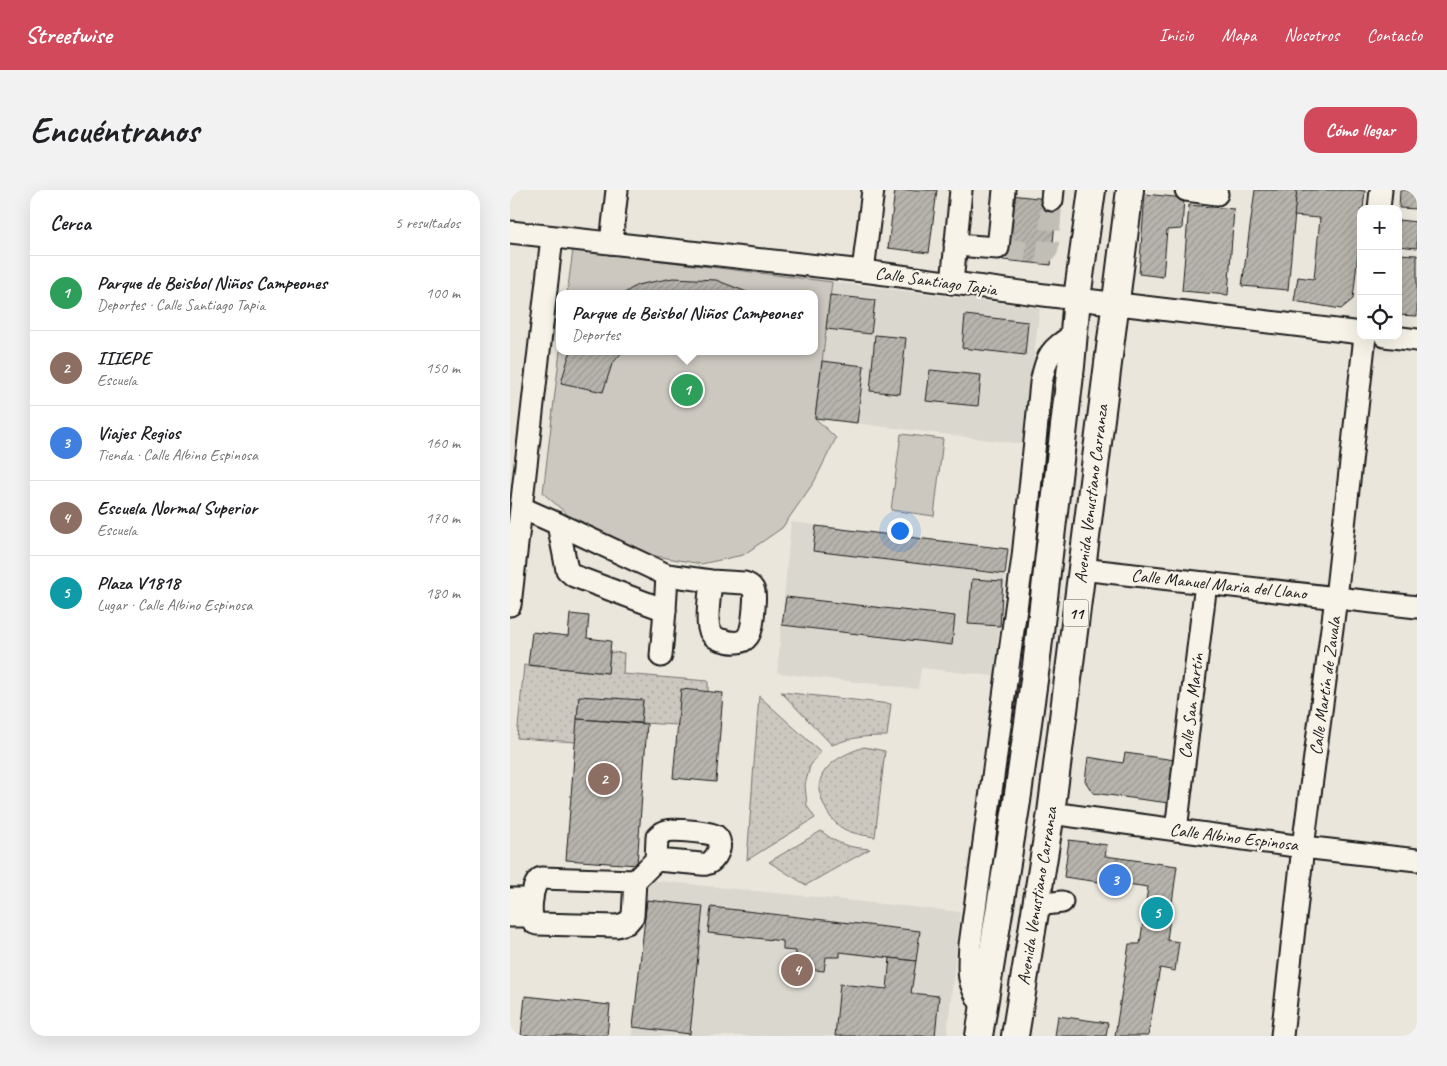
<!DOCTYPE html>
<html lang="es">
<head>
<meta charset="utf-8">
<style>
  body { margin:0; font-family:Caveat,sans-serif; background:#f2f2f2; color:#202124 }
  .controls { position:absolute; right:15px; top:15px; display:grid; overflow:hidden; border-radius:10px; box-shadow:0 5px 20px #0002 }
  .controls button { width:45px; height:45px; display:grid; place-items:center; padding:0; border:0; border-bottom:1px solid #e0e0e0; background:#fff; color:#202124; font:25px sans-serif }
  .you { position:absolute; left:389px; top:340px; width:18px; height:18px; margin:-12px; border:4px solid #fff; border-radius:50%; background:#1a73e8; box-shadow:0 0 0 8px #1a73e833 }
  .badge { display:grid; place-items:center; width:32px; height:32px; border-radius:50%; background:#d1495b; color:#fff; font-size:16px; font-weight:700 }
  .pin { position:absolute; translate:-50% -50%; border:2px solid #fff; box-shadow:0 1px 5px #0006 }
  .popup { position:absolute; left:46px; top:100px; width:262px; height:65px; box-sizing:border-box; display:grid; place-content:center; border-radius:10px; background:#fff; filter:drop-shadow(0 1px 4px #0005); font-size:16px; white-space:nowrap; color:#757577 }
  .popup b { font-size:19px; color:#202124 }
  .popup::after { content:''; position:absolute; left:50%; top:100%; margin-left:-10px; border:10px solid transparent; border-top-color:#fff }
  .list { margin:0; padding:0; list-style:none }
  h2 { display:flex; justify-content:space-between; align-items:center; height:65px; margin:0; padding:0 20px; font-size:21px }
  h2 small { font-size:16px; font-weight:400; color:#757577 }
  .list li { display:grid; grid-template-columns:32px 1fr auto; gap:15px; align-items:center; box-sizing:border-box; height:75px; padding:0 20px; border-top:1px solid #e0e0e0 }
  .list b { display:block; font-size:19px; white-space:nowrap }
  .list p { margin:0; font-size:16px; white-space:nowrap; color:#757577 }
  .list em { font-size:16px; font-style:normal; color:#757577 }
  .icon { flex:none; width:28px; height:28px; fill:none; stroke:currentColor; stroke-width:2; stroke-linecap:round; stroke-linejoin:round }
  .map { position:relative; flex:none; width:907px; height:846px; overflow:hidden; border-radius:15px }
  header { display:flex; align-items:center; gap:30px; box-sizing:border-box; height:70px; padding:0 25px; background:#d1495b; color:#fff }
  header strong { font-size:24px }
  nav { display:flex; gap:28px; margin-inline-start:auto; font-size:18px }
  .intro { display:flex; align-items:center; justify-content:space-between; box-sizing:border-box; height:120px; padding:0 30px }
  h1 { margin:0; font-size:35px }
  .button { padding:12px 22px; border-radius:15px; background:#d1495b; color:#fff; font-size:18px; font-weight:700 }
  main { display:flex; gap:30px; padding:0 30px }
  aside { flex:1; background:#fff; border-radius:15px; box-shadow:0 5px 20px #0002 }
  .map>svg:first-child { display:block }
  .built { fill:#dad7ce }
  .grass { fill:url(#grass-dots); stroke:#74726e }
  .garden { fill:#ccc8c0; stroke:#74726e }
  .building { fill:url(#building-hatch); stroke:#1c1c1c }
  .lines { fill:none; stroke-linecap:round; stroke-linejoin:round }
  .minor-tunnel { stroke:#c1beb6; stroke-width:21; stroke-dasharray:21 11; stroke-linecap:butt }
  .minor-casing { stroke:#1c1c1c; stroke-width:25 }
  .major-casing { stroke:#1c1c1c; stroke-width:30 }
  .minor { stroke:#f7f3e8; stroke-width:21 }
  .major { stroke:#f7f3e8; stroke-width:26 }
  .labels { text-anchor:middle; stroke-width:4.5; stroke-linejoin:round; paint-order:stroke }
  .shield { fill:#f7f3e8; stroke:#5e5c59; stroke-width:1 }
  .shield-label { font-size:16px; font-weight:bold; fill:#1c1c1c }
  .street-label { font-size:18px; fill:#1c1c1c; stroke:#f7f3e8 }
</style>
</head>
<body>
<header>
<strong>Streetwise</strong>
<nav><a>Inicio</a><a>Mapa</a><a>Nosotros</a><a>Contacto</a></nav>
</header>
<div class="intro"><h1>Encuéntranos</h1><a class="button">Cómo llegar</a></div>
<main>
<aside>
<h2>Cerca<small>5 resultados</small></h2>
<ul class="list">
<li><span class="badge" style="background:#2e9e5b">1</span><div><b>Parque de Beisbol Niños Campeones</b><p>Deportes · Calle Santiago Tapia</p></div><em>100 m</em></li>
<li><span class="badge" style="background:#8d6e63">2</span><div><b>IIIEPE</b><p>Escuela</p></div><em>150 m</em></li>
<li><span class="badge" style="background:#3f7fe0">3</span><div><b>Viajes Regios</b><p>Tienda · Calle Albino Espinosa</p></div><em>160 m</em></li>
<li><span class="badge" style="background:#8d6e63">4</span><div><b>Escuela Normal Superior</b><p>Escuela</p></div><em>170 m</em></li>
<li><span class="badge" style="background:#0f9aa8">5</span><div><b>Plaza V1818</b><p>Lugar · Calle Albino Espinosa</p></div><em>180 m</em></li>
</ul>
</aside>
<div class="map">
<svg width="907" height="846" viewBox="0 0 907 846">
  <defs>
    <pattern id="grass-dots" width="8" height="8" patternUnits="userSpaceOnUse" patternTransform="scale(1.25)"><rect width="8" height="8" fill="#ccc8c0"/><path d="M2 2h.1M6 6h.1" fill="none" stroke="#afaba4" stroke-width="1.8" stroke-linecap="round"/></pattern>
    <pattern id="building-hatch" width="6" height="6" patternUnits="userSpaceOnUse" patternTransform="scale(1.25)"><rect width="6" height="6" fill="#b6b4ac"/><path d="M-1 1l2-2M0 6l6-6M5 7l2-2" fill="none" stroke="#9c9a93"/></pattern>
  </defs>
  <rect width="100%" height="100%" fill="#eae6dc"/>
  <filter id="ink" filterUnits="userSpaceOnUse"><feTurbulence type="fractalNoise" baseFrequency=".02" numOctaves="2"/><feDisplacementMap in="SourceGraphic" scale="10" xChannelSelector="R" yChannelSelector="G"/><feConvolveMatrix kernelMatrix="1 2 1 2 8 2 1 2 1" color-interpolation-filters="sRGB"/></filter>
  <g filter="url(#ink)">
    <g class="built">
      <path d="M322 92 530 118 512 254 305 228Z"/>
      <path d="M281 332 498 359 484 486 411 478 408 499 267 483Z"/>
      <path d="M139 690 450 722 437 846H122Z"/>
    </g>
    <g class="grass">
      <path d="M100 462 114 463 113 484 198 491V502L171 500 168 535 131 533 133 511 69 507 66 552 7 548 14 475 98 483Z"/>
      <path d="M271 502 381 514 377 546C354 546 343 547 322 555Z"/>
      <path d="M249 506 311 562 300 576 295 595 297 616 305 628 237 670Z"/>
      <path d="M354 557 375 561 365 647C352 645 335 643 326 633 319 627 315 618 312 610 311 607 309 602 309 599 309 575 334 564 354 557Z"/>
      <path d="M311 641C329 655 337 657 360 659L296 695 259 672Z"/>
    </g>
    <g class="garden">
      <path d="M63 60 322 92 305 228 326 248 304 292 272 338 233 365 191 374 140 365 58 325 33 303 50 161H304V104H57Z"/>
      <path d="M391 244 433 249 424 326 381 320Z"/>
    </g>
    <g class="building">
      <path d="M385 0H427L419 63 378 58Z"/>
      <path d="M745 0H787L778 100 732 96Z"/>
      <path d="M787 0H845L855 1 853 19H851V36L843 109 831 119 784 111 788 87 804 89 810 28 784 26Z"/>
      <path d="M890 0H907V19L889 18Z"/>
      <path d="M635 4 674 8 672 39 657 40 653 87 629 84Z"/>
      <path d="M500 5 547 10 541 75 493 70Z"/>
      <path d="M679 15 724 19 718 105 672 101Z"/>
      <path d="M888 30 907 32V58L888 56Z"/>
      <path d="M888 64 907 65V126L888 125Z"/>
      <path d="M163 88 206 90 242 104H113L127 95Z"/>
      <path d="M320 105 365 110 361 144 316 139Z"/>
      <path d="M455 125 518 132 515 165 452 158Z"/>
      <path d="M365 145 396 148 390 204 360 201Z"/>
      <path d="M61 161H113L102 174 93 202 51 193 58 169Z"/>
      <path d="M312 171 354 176 347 233 305 228Z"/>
      <path d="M420 180 471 185 468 216 416 211Z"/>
      <path d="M306 336 498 359 495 384 303 361Z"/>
      <path d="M462 389 493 391 490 436 458 434Z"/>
      <path d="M276 407 445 426 442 455 272 435Z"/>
      <path d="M60 424 79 426 77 448 101 451 98 483 18 475 22 442 58 446Z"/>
      <path d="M171 499 213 503 206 592 163 588Z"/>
      <path d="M69 506 133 510 131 533 67 529Z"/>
      <path d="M67 529 137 534 127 675 56 670Z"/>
      <path d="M615 563 665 570 659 613 583 603 575 591 578 567 613 573Z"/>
      <path d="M559 650 597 655 595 666 667 676 657 750 669 752 665 781 650 778 638 846H605L619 754H630L638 697 589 690V692L554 687Z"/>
      <path d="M137 710 193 716 180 844 123 837Z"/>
      <path d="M201 717 410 741 406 771 330 762V767H316L314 781 285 778 286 761 273 760V751L198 743Z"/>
      <path d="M380 768 406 771 401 803 429 806 425 846H325L330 794 377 799Z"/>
      <path d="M15 806 100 815 97 846H11Z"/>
      <path d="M548 826 598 833 596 846H545Z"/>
    </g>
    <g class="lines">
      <path class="minor-tunnel" d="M495 59 532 63 536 62 538 59 542 10"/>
      <defs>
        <g id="minor">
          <path d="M676 0 707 4"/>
          <path d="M542 10 543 0"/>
          <path d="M869 19 871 0"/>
          <path d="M0 42 353 81 534 105 851 143"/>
          <path d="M101 53 107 0"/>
          <path d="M445 55 488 58 494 0"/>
          <path d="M353 81 363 0"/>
          <path d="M442 93 451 0"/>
          <path d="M875 146 907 150"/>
          <path d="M12 318 48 334 157 385 201 391 234 393C238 394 241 396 243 399 246 404 244 412 244 418 242 441 241 459 212 450 206 449 200 444 199 438 196 427 200 404 201 391"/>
          <path d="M48 334 57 380 64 386 155 420 157 385"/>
          <path d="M571 379 907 417"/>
          <path d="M0 415 42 47"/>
          <path d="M151 466 155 420"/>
          <path d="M541 623 793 657 907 670"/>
          <path d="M666 640 696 393"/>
          <path d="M31 688 125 691 123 726 117 733 107 736 27 734 24 733C19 723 21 694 31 688Z"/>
          <path d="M125 691 146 670 147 647C150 644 153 642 157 641 164 639 200 642 206 646 215 653 206 672 196 674 192 675 186 673 181 673 169 672 158 671 146 670"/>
          <path d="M0 709H22"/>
          <path d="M527 715 552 712"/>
          <path d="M0 726H22"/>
          <path d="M473 817C457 793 458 782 460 755L513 367 531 193C537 163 540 161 564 144"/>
          <path d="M772 846 793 657 826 408 855 146"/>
        </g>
        <g id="major">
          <path d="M469 846 507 611 526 476 561 176 567 108 582 0"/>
          <path d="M505 846 541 623 620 0"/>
        </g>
      </defs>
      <use href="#minor" class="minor-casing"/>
      <use href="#major" class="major-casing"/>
      <use href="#minor" class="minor"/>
      <use href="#major" class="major"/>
    </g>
  </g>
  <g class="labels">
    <rect class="shield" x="553.5" y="409.5" width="25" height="27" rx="4"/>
    <g class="shield-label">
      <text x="566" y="429">11</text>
    </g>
    <g class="street-label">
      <text transform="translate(426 91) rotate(8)" y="6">Calle Santiago Tapia</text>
      <text transform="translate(581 304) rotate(-83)" y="6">Avenida Venustiano Carranza</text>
      <text transform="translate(709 394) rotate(6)" y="6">Calle Manuel Maria del Llano</text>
      <text transform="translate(815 496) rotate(-82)" y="6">Calle Martín de Zavala</text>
      <text transform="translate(681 516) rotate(-83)" y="6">Calle San Martín</text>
      <text transform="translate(724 647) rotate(7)" y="6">Calle Albino Espinosa</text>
      <text transform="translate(527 706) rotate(-81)" y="6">Avenida Venustiano Carranza</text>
    </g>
  </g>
</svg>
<div class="controls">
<button>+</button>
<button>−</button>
<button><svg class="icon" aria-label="locate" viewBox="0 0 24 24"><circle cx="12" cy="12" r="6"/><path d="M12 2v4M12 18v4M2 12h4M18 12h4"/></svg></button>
</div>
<div class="you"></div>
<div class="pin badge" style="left:177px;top:200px;background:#2e9e5b">1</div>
<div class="popup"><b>Parque de Beisbol Niños Campeones</b>Deportes</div>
<div class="pin badge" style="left:94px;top:589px;background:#8d6e63">2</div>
<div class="pin badge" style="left:605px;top:690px;background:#3f7fe0">3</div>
<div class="pin badge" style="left:287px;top:780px;background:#8d6e63">4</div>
<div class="pin badge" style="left:647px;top:723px;background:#0f9aa8">5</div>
</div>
</main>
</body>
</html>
